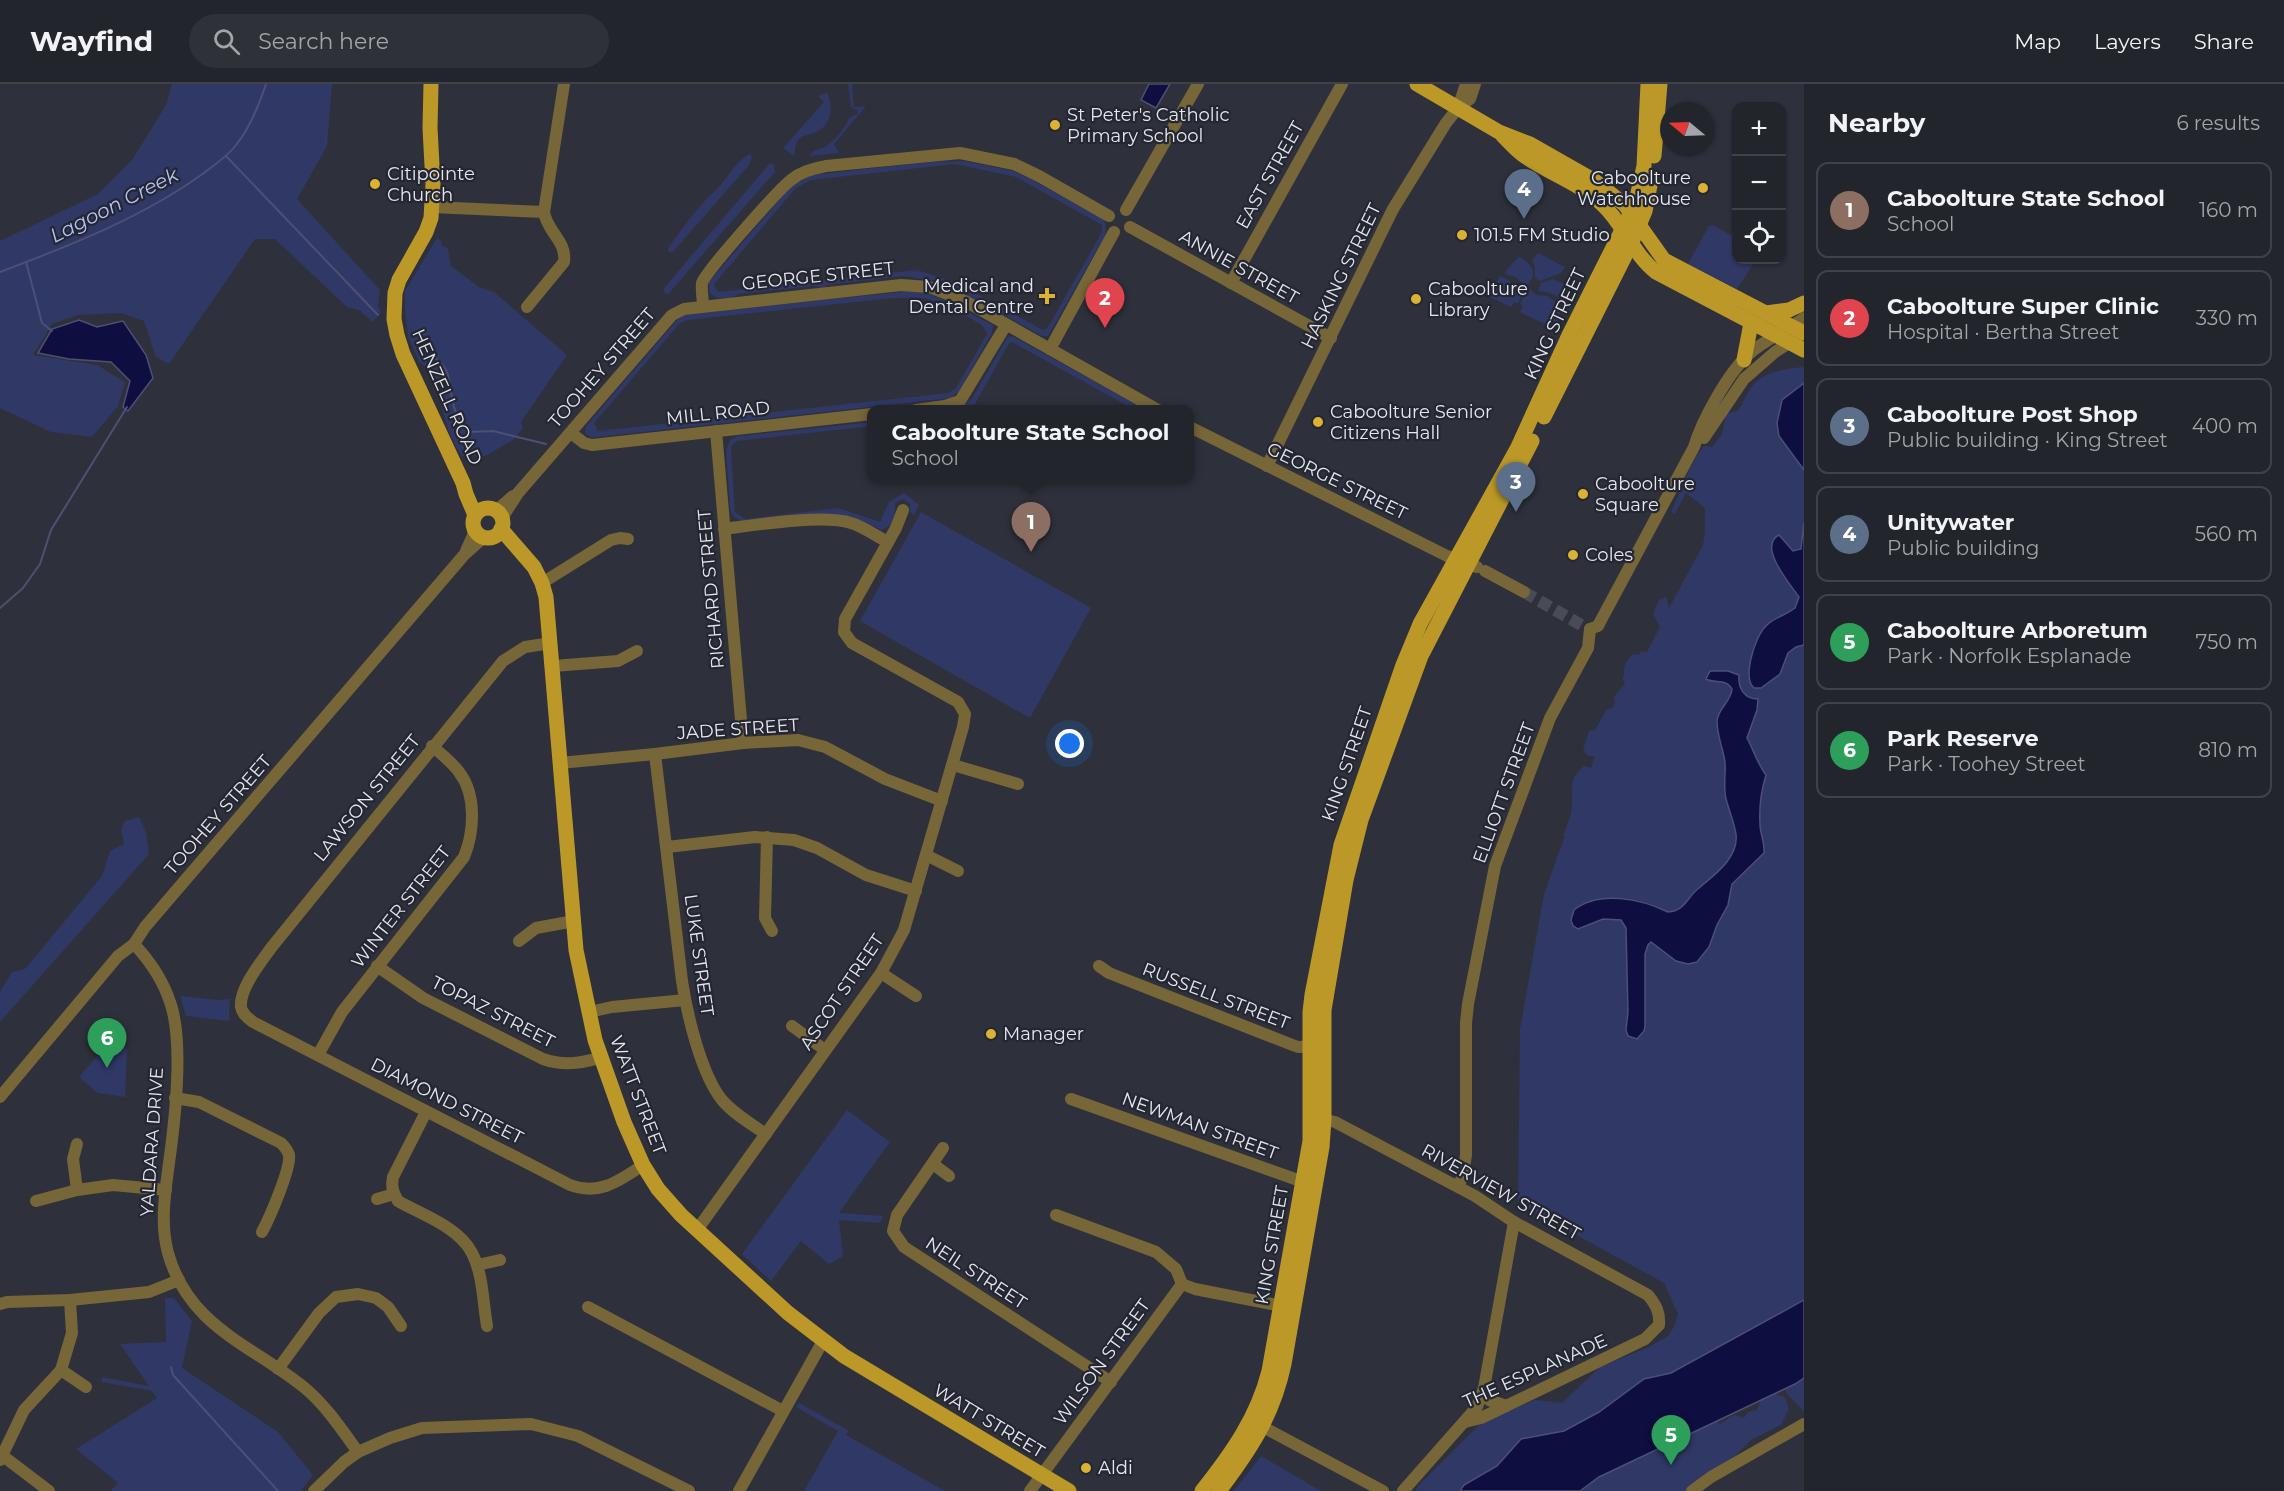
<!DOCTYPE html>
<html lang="en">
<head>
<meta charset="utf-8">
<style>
  body { margin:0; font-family:Montserrat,sans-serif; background:#2e3138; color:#f1f3f6 }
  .controls { position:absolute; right:18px; top:18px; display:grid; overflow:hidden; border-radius:12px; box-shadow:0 2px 4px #0004 }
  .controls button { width:54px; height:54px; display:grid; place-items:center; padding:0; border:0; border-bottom:2px solid #3f4248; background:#22252c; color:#f1f3f6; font:30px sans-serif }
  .compass { position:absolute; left:1660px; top:18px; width:54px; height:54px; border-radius:50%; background:#22252c; box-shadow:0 2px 4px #0004; rotate:289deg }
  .you { position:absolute; left:1070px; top:660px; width:21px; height:21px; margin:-15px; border:4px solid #fff; border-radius:50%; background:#1a73e8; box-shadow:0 0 0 9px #1a73e833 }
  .badge { display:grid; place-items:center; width:39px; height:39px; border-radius:50%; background:#8bbbb9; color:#fff; font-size:20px; font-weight:700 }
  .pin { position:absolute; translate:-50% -50px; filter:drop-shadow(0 2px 3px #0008) }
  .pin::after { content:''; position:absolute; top:32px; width:21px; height:18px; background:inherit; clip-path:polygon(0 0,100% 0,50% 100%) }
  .popup { position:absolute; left:867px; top:321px; width:327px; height:78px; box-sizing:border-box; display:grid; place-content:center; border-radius:12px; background:#22252c; filter:drop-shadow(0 2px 4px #0005); font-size:20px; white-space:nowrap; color:#a2a5a9 }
  .popup b { font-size:22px; color:#f1f3f6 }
  .popup::after { content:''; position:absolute; left:50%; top:100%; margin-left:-12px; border:12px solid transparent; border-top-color:#22252c }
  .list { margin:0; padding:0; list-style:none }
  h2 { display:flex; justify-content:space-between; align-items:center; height:78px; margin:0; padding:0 24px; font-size:26px }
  h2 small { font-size:20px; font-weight:400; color:#a2a5a9 }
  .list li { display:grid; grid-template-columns:39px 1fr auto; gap:18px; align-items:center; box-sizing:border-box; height:96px; margin:0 12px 12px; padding:0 12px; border:2px solid #3f4248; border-radius:12px }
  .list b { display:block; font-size:22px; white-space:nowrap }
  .list p { margin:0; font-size:20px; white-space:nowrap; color:#a2a5a9 }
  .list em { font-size:20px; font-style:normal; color:#a2a5a9 }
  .icon { flex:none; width:33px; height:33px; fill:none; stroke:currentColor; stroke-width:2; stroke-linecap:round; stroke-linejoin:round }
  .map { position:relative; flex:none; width:1804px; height:1407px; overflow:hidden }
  header { display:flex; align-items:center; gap:36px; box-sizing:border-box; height:84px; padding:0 30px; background:#22252c; border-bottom:2px solid #3f4248 }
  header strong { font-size:28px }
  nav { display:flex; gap:33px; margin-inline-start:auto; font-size:21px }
  .search { width:420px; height:54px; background:#2e3138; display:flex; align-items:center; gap:15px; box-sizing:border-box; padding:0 21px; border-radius:33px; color:#a2a5a9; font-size:22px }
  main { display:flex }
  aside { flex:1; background:#22252c }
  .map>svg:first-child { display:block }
  .green { fill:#303866; fill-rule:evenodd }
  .water { fill:#0e0e41; stroke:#4e4f75; stroke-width:1.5 }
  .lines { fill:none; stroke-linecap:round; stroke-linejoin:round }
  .stream { stroke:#4e4f75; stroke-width:2 }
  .minor-tunnel { stroke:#494c56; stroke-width:12; stroke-dasharray:12 6; stroke-linecap:butt }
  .minor { stroke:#776637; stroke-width:12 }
  .major { stroke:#bc9828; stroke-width:15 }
  .poi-dot { fill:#dbb233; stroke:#242731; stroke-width:2 }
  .labels { text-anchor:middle; stroke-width:4.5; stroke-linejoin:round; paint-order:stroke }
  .poi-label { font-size:18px; fill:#e5e7ee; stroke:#242731; text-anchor:start }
  .street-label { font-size:18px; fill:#e5e7ee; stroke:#242731 }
  .water-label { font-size:20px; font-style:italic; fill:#b6c2f6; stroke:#242731 }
</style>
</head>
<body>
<header>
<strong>Wayfind</strong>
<div class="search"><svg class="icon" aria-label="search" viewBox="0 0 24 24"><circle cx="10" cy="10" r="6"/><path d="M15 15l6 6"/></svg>Search here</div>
<nav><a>Map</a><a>Layers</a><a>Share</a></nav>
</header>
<main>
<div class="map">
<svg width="1804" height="1407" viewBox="0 0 1804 1407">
  <rect width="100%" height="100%" fill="#2e313b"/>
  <g class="green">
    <path d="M172 0H332L327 62 297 115 380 206 378 222 381 228 373 238 359 226 347 223 275 155H255L169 280 156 273 144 237 121 229 78 231 52 240 33 271 97 281 125 298 118 322 92 353 51 348 0 324V157L98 110 132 76 166 21Z"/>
    <path d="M848 0H852L854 23 866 22 834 60 839 69 810 72C812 66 818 66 825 63 837 55 843 46 850 33L858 30 857 26 851 23Z"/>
    <path d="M827 8C834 24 832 42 814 49 809 51 804 51 800 54 795 58 795 66 794 72L783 64 824 18 818 12Z"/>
    <path d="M750 70 752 73 749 81 672 169 668 167V164C683 144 696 124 715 107 728 95 734 78 750 70Z"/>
    <path d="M964 77 1013 87 1027 93 1092 129C1104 131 1109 142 1104 153L1048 252H1042L951 202 936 197 903 192 827 201 823 204 813 202 739 210C729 216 717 217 709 208V198L789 104 811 91 930 78ZM955 80 1016 93 1102 141V148L1047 245 1043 246 957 199 917 186 718 208 714 200 796 104 811 96Z"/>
    <path d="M769 80H774L775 88 669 209 666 210 663 207 665 203Z"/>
    <path d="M1713 141 1736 154V176H1756L1737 205 1688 180 1709 142Z"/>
    <path d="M437 154 442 158 441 161 448 165 451 182 479 203 494 208 567 271 521 338 523 344 513 356 485 372H462C445 349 441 315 433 288L419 278 408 252 405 225V207Z"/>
    <path d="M1538 169 1565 183 1561 189 1540 197 1535 194V183L1532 176Z"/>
    <path d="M1519 173C1531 179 1539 189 1528 200L1525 201 1515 193 1505 190 1507 185Z"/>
    <path d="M1500 192 1510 197 1511 200 1525 205 1518 219 1514 218 1511 223 1490 213Z"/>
    <path d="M1553 195 1564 200 1563 202 1569 205 1561 214 1547 208 1538 207 1541 199Z"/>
    <path d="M1528 203 1536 211 1547 212 1559 220 1561 241 1557 246 1520 228 1523 222 1520 220Z"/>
    <path d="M909 205 919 206 946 217 993 241 992 249 959 307 951 314 597 353H591L585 349 586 342 678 235 684 231 814 217 820 213 829 215 903 208ZM893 214H925L950 223 982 241 987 250 956 304 948 309 598 347 594 339 680 239 687 236Z"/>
    <path d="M1011 252 1014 253 1144 325H1133L1012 258 1009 259 972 325H960L973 313 1007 254Z"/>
    <path d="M1804 283V1216L1671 1289 1644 1295 1599 1328 1564 1347 1521 1355 1497 1382 1464 1401 1460 1407H1416L1418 1402 1482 1338 1535 1316 1562 1319 1600 1283 1649 1263 1668 1252 1674 1243 1678 1230 1664 1199 1518 1119 1520 945 1544 810 1565 752 1563 751C1566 744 1570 735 1571 728 1575 707 1565 698 1584 682L1591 684 1595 672H1588L1583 666 1589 647 1595 646 1607 625 1613 624 1615 619 1614 613 1625 599 1622 594 1624 591C1624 581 1625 576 1634 570L1639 571 1641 567 1647 568 1660 543 1653 530 1659 516 1666 513 1669 524 1703 461 1705 448V424L1686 409 1675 430 1671 427C1682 406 1689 380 1704 362L1712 363 1722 350 1726 329 1738 327C1743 319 1747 308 1753 301 1764 288 1788 284 1804 283Z"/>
    <path d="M872 338V342L737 357 732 361 731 366 735 428 745 435 838 424 880 438 889 418 904 409 919 421 914 431 910 428V420L903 415 895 419V430L892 440 882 446 859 436 741 437 734 433 730 425 726 367 730 356 738 352Z"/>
    <path d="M921 428 1091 524 1030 634 860 537Z"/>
    <path d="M139 733 146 748 149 770 0 938V908L12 888 25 885 102 792 110 767 124 760 121 746 125 737Z"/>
    <path d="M180 912 217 916 230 915 229 937 186 932Z"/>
    <path d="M113 954 127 965 125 1013 98 1009 79 993Z"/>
    <path d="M847 1026 890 1058 839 1129 883 1132 880 1139 839 1136 843 1172 829 1180 801 1157 771 1197 742 1170Z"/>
    <path d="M165 1214H174L192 1237 182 1284 278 1348 313 1391 301 1407H111L118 1399 76 1365 157 1314 152 1307 102 1298V1293L149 1302 120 1260 166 1258Z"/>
    <path d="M1794 1291 1804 1295V1327L1786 1309V1297Z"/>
    <path d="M1771 1308 1785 1313 1789 1325 1781 1341 1751 1356 1735 1372 1687 1407H1555L1619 1384 1717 1337 1720 1340 1734 1331 1744 1334 1748 1328 1757 1326 1763 1310Z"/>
    <path d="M799 1319 849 1347 846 1351 945 1407H804L838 1347 796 1323Z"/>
    <path d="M1261 1372 1321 1407H1234Z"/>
  </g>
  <g class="water">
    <path d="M1149 0H1170L1156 24 1141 16Z"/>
    <path d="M79 236 97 243 123 237 146 271 153 294 128 327 123 323 130 297 111 278 69 275 38 269 52 245Z"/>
    <path d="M1804 299V386L1779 352 1777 339 1782 316Z"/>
    <path d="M1804 438V561L1796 563 1788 569 1780 590 1761 604H1754C1742 594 1755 552 1766 542 1773 534 1786 531 1795 524L1799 513C1790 500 1757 462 1779 451L1793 467 1801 465Z"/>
    <path d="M1710 587H1728L1739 591C1738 604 1744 615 1758 615L1757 626 1747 654C1754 667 1757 679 1766 691 1761 707 1759 723 1760 740 1760 751 1765 757 1764 769L1732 800 1728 821 1717 841 1709 863 1697 878 1688 880 1676 877 1651 858 1648 861 1645 870V942L1644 947 1637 955 1628 952 1626 946 1628 928 1626 844 1621 836 1603 835 1578 845 1573 842 1571 836 1574 826C1599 806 1641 815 1668 828 1685 827 1687 813 1699 804 1714 791 1739 774 1736 750 1734 738 1729 726 1726 715 1723 703 1726 690 1725 678 1723 664 1717 652 1717 637 1718 624 1731 618 1732 605 1726 594 1715 600 1706 595Z"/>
    <path d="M1804 1216V1294L1795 1300 1599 1393 1580 1407H1460L1464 1401 1497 1382 1521 1355 1564 1347 1599 1328 1644 1295 1671 1289Z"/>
  </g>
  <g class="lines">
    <g class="stream">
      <path d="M226 72 378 231"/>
      <path d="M26 178 42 239 52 247"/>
      <path d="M0 188C69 162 141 134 201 91 213 82 227 73 236 61 250 44 259 21 266 0"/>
      <path d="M420 264C456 286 445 288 454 323 456 331 463 340 468 348L493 347 546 360"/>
      <path d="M0 524 23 504 40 480 51 446 127 323"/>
      <path d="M171 1283 173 1291 278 1407"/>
    </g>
    <path class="minor-tunnel" d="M1524 508 1583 542"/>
    <g class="minor">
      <path d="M1458 24 1466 0"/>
      <path d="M432 123 544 128"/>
      <path d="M1126 126 1198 0"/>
      <path d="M1130 143 1331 254"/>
      <path d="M1231 199 1342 0"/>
      <path d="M703 222C703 215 701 206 702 199 706 187 779 105 791 96 802 87 813 85 826 82L960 69 1014 80 1039 92 1109 132"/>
      <path d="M527 223 564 178C567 157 547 148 544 128L564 0"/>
      <path d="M1050 265 1114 148"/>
      <path d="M916 326 945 322 960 317 1006 241"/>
      <path d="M1190 343 1447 472 1477 483"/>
      <path d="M716 347 743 659"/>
      <path d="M571 349 584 359 592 361 872 330"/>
      <path d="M1704 354 1744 295 1775 268 1797 254"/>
      <path d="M1267 382 1393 125 1446 39 1458 24 1470 15 1475 0"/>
      <path d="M496 427 513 412"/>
      <path d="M502 434 518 409 672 231 684 225 901 201 929 203 965 217 1158 326"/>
      <path d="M724 445C755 441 822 430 851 439 864 443 876 452 888 458"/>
      <path d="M466 467 475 447"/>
      <path d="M1485 487 1524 508"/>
      <path d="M542 499 611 456 620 454 628 455"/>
      <path d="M1590 545 1598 542 1600 538 1694 363C1702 336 1728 289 1749 270 1765 255 1787 247 1804 234"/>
      <path d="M551 559 525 563 503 577 271 864C261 878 239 905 241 923 242 930 248 934 253 938L570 1101C599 1112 619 1097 643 1081"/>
      <path d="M553 582 618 577 637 567"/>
      <path d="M655 670 682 897C687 930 701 990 722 1016 734 1030 751 1040 766 1050"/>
      <path d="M560 679 655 670 743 659 798 656 825 663 885 695 942 717"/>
      <path d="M953 681 1018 700"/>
      <path d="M767 753 765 834 772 847"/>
      <path d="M667 763 755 753 794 756 817 764 866 791 916 807"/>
      <path d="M926 771 958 787"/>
      <path d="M519 857 536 844 574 837"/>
      <path d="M134 860C150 877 164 898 171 921 184 962 175 1036 169 1079 165 1109 160 1139 168 1169 189 1244 253 1261 306 1305 327 1323 342 1346 358 1368"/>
      <path d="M377 882 423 914 543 975C563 982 581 980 601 973"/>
      <path d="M1099 882 1109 889 1290 960 1298 963 1319 962"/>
      <path d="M881 889 916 912"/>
      <path d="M589 928 612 923 685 916"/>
      <path d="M792 942 825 966"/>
      <path d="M318 971 342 928 464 773C474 749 477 711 459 688 452 678 441 670 432 662"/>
      <path d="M0 1013 118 872 134 860 145 843 464 471 484 453"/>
      <path d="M175 1014 199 1018 281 1059C284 1062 288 1067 289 1071 291 1085 269 1135 262 1148"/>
      <path d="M1071 1015 1309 1100"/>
      <path d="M426 1028 393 1093C391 1103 393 1108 398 1117 422 1131 459 1143 472 1169 483 1190 483 1219 487 1242"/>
      <path d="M1317 1034 1335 1038 1475 1112 1514 1138 1648 1211C1656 1221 1660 1228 1659 1241L1645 1255 1481 1334 1465 1338"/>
      <path d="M943 1064 897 1131 893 1147 904 1163 1111 1298"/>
      <path d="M933 1080 949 1092"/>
      <path d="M1458 1102 1463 1092 1466 1071V939L1468 920 1495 782 1550 634 1588 564 1590 545"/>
      <path d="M77 1106 73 1075 77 1060"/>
      <path d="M377 1115 394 1110"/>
      <path d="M36 1117 77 1106 113 1101 166 1106"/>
      <path d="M1056 1131 1156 1168 1176 1185 1182 1200 1195 1205 1287 1223"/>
      <path d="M697 1146 881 889 904 846 963 643 965 630 958 618 852 559 844 548 845 535 896 444 903 426"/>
      <path d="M477 1181 500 1176"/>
      <path d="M0 1220 7 1218 70 1216 149 1208 179 1196"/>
      <path d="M588 1223 783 1327"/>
      <path d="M278 1285 319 1229 336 1213 358 1210 376 1214 388 1223 401 1242"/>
      <path d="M61 1286 86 1303"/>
      <path d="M1484 1304 1489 1316 1506 1322"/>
      <path d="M1263 1343 1383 1407"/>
      <path d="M3 1372 49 1407"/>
      <path d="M0 1376 24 1326 61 1286 72 1249 70 1216"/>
      <path d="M314 1407 344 1378 358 1368 390 1354 422 1344 531 1340 578 1352 689 1407"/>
      <path d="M739 1407 823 1257"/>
      <path d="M1030 1407 1182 1200"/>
      <path d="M1403 1407 1477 1323 1484 1304 1514 1138"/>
      <path d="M1692 1407 1711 1393 1804 1340"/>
    </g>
    <g class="major">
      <path d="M431 0 430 44 433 100 431 134 426 148 399 196 395 209 394 235 397 251 403 270 463 399 466 410 475 431"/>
      <path d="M1417 0 1499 48 1530 60 1595 97 1625 121 1664 176 1804 249"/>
      <path d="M1503 52C1509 58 1516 66 1523 71 1548 89 1579 99 1602 120 1624 140 1632 169 1656 188L1804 266"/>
      <path d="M1654 72 1660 0"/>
      <path d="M1766 229 1789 226 1804 219"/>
      <path d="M1744 276 1751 239"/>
      <path d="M1544 333 1631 160 1645 127 1651 96"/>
      <circle cx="488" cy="439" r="15"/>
      <path d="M501 445 534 483 542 499 546 513 576 866 595 956 624 1038 643 1081 658 1105 681 1131 788 1229 844 1272 1069 1407"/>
      <path d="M1202 1407C1232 1369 1257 1334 1269 1287L1310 1057V928L1312 911 1341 761 1403 581 1420 540 1517 365 1569 251 1636 118 1644 82 1648 0"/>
      <path d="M1219 1407C1250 1366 1273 1332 1284 1280L1322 1063 1324 1035V926L1346 796 1361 736 1421 572 1532 357"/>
    </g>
  </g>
  <g class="poi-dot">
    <circle cx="1055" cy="41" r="6"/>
    <circle cx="375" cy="100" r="6"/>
    <circle cx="1703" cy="104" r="6"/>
    <circle cx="1462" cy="151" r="6"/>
    <path d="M1044 203h6v6h6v6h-6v6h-6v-6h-6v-6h6z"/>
    <circle cx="1416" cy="215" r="6"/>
    <circle cx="1318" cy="338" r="6"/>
    <circle cx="1583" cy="410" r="6"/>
    <circle cx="1573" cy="471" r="6"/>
    <circle cx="991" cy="950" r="6"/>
    <circle cx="1086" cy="1384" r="6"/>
  </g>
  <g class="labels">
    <g class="poi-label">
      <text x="1067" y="37">St Peter's Catholic<tspan x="1067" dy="21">Primary School</tspan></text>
      <text x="387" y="96">Citipointe<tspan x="387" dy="21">Church</tspan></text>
      <text x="1691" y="100" text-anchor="end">Caboolture<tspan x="1691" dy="21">Watchhouse</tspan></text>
      <text x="1474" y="157">101.5 FM Studio</text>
      <text x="1034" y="208" text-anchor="end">Medical and<tspan x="1034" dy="21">Dental Centre</tspan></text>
      <text x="1428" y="211">Caboolture<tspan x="1428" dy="21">Library</tspan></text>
      <text x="1330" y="334">Caboolture Senior<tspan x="1330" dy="21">Citizens Hall</tspan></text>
      <text x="1595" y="406">Caboolture<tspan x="1595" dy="21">Square</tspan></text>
      <text x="1585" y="477">Coles</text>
      <text x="1003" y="956">Manager</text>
      <text x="1098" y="1390">Aldi</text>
    </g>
    <g class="street-label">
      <text transform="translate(1270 91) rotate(-61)" y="6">EAST STREET</text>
      <text transform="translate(1239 183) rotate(29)" y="6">ANNIE STREET</text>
      <text transform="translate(818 192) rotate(-6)" y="6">GEORGE STREET</text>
      <text transform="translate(1341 192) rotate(-64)" y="6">HASKING STREET</text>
      <text transform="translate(1555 240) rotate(-65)" y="6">KING STREET</text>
      <text transform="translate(602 284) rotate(-49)" y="6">TOOHEY STREET</text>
      <text transform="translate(447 313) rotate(66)" y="6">HENZELL ROAD</text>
      <text transform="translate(718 329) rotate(-6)" y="6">MILL ROAD</text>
      <text transform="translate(1337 397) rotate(26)" y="6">GEORGE STREET</text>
      <text transform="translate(711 505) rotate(-95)" y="6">RICHARD STREET</text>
      <text transform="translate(738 645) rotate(-4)" y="6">JADE STREET</text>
      <text transform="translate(1347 680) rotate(-71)" y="6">KING STREET</text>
      <text transform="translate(1504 709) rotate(-70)" y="6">ELLIOTT STREET</text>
      <text transform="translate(367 714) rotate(-51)" y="6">LAWSON STREET</text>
      <text transform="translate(218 731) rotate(-49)" y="6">TOOHEY STREET</text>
      <text transform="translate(401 823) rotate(-52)" y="6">WINTER STREET</text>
      <text transform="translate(699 871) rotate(82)" y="6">LUKE STREET</text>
      <text transform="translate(842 908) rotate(-56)" y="6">ASCOT STREET</text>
      <text transform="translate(1216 912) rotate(21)" y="6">RUSSELL STREET</text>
      <text transform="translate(493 928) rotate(27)" y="6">TOPAZ STREET</text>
      <text transform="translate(638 1011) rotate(69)" y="6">WATT STREET</text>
      <text transform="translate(447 1017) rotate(27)" y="6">DIAMOND STREET</text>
      <text transform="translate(1200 1042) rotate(20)" y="6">NEWMAN STREET</text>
      <text transform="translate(152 1058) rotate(-86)" y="6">YALDARA DRIVE</text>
      <text transform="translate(1501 1108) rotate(29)" y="6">RIVERVIEW STREET</text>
      <text transform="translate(1272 1161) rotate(-80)" y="6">KING STREET</text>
      <text transform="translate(976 1189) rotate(33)" y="6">NEIL STREET</text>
      <text transform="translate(1102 1278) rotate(-54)" y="6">WILSON STREET</text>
      <text transform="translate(1535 1287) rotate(-24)" y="6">THE ESPLANADE</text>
      <text transform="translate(989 1337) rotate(31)" y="6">WATT STREET</text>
    </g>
    <g class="water-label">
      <text transform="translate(114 121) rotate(-27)" y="7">Lagoon Creek</text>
    </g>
  </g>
</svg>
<div class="controls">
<button>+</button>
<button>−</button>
<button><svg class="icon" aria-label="locate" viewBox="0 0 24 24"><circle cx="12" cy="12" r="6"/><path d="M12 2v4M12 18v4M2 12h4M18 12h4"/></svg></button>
</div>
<svg class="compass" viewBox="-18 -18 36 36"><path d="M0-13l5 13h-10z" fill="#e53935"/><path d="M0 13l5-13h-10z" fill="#a2a5a9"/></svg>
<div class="you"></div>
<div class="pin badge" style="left:1031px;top:468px;background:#8d6e63">1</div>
<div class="popup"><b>Caboolture State School</b>School</div>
<div class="pin badge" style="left:1105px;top:244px;background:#e0444e">2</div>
<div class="pin badge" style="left:1516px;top:428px;background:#5c6f8a">3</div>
<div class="pin badge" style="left:1524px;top:135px;background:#5c6f8a">4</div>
<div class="pin badge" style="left:1671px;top:1381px;background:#2e9e5b">5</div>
<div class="pin badge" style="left:107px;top:984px;background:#2e9e5b">6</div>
</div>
<aside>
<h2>Nearby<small>6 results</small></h2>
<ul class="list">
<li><span class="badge" style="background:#8d6e63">1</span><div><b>Caboolture State School</b><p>School</p></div><em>160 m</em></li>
<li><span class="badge" style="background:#e0444e">2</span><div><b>Caboolture Super Clinic</b><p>Hospital · Bertha Street</p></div><em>330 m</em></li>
<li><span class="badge" style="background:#5c6f8a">3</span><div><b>Caboolture Post Shop</b><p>Public building · King Street</p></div><em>400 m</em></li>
<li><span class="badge" style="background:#5c6f8a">4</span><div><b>Unitywater</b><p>Public building</p></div><em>560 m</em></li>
<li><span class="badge" style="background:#2e9e5b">5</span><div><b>Caboolture Arboretum</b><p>Park · Norfolk Esplanade</p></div><em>750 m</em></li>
<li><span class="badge" style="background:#2e9e5b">6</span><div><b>Park Reserve</b><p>Park · Toohey Street</p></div><em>810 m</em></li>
</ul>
</aside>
</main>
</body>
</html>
